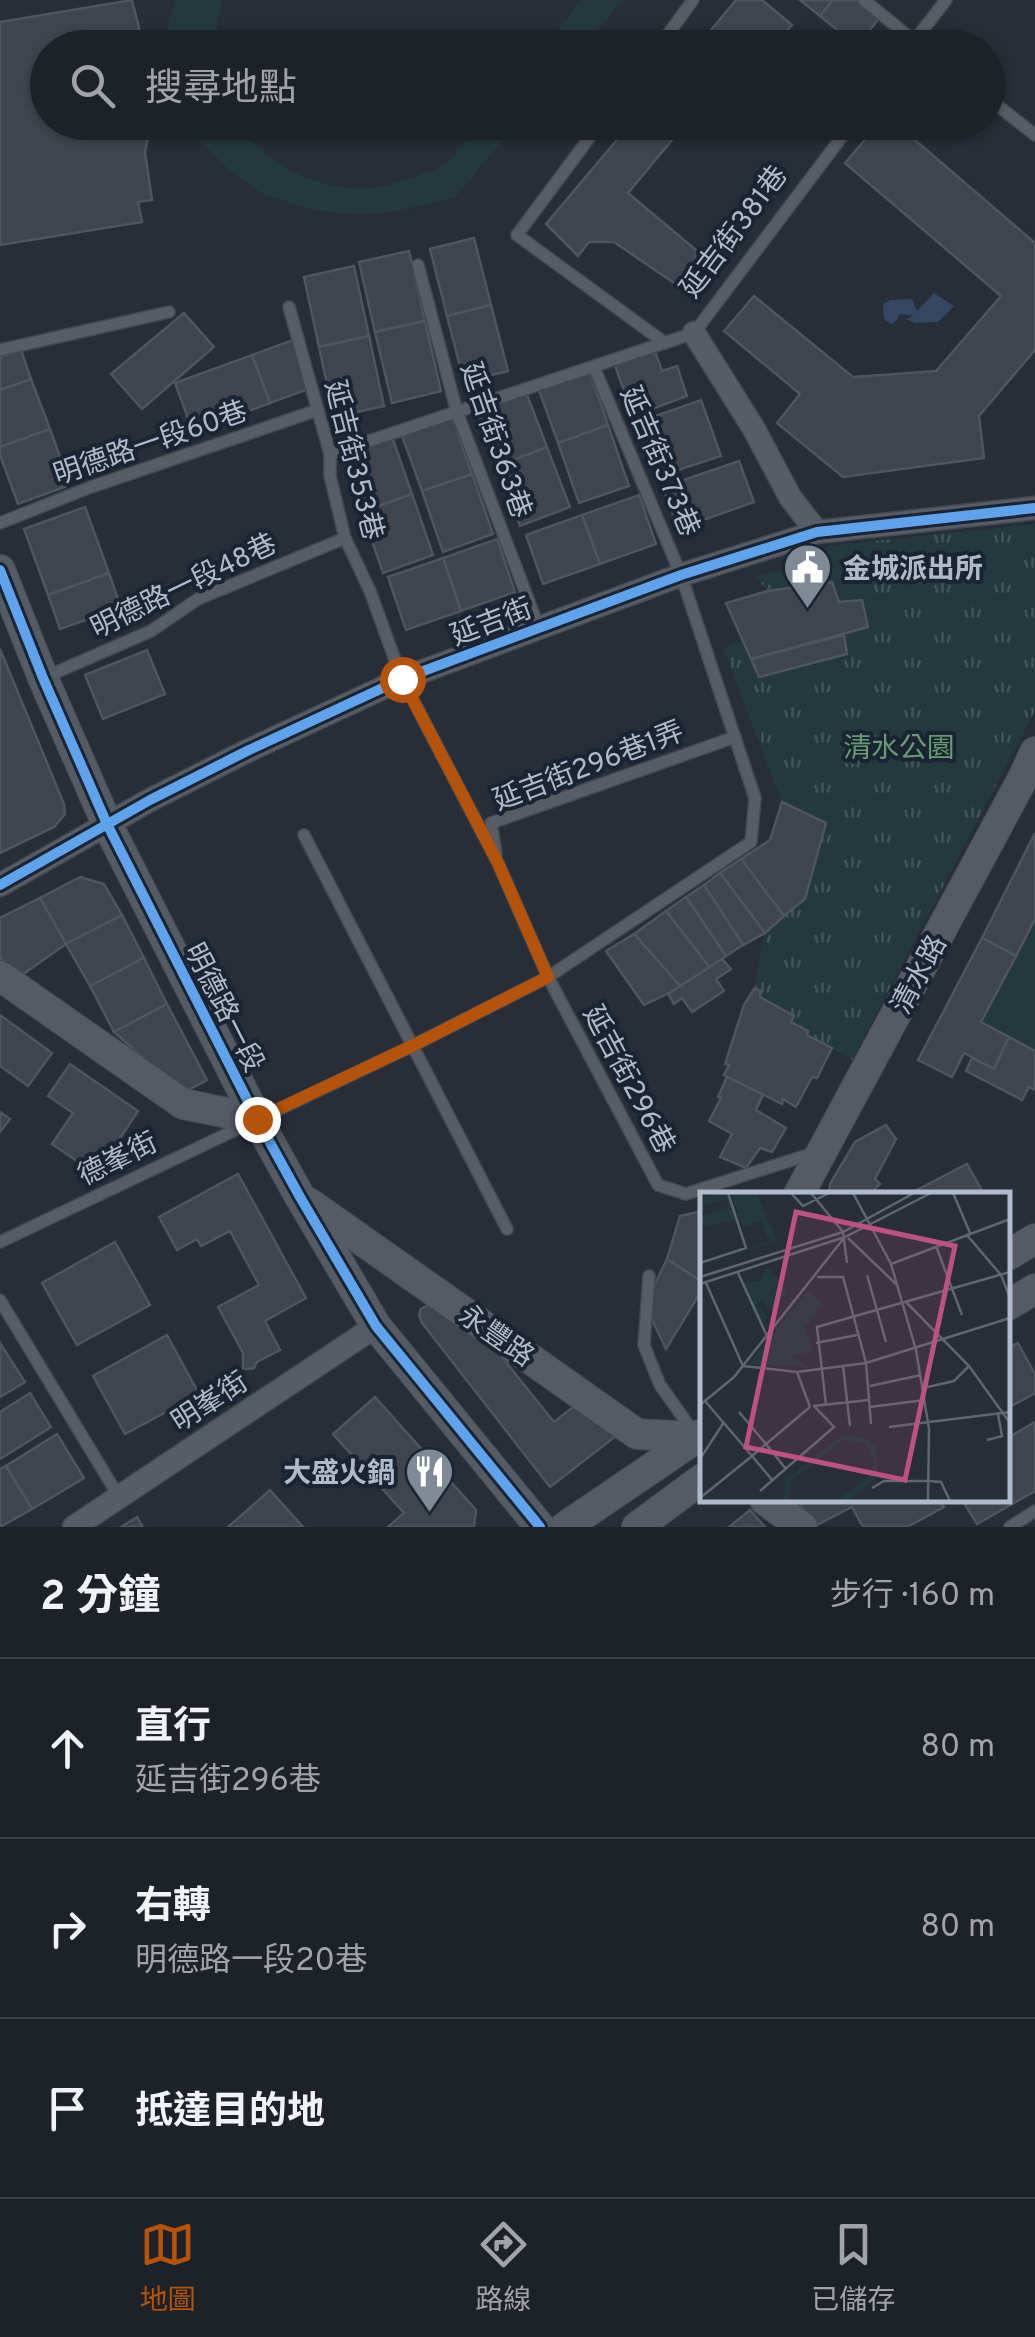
<!DOCTYPE html>
<html lang="zh-TW">
<head>
<meta charset="utf-8">
<style>
  body { margin:0; font-family:Overpass,"Noto Sans TC",sans-serif; background:#252a31; color:#f1f3f6 }
  .stop { position:absolute; width:30px; height:30px; margin:-22px; border:8px solid #b45309; border-radius:50%; background:#fff }
  .stop.end { background:#b45309; border-color:#fff; box-shadow:0 2px 10px #0008 }
  .list { margin:0; padding:0; list-style:none }
  h2 { display:flex; justify-content:space-between; align-items:center; height:130px; margin:0; padding:0 40px; font-size:42px }
  h2 small { font-size:32px; font-weight:400; color:#a0a4a8 }
  .list li { display:grid; grid-template-columns:65px 1fr auto; gap:30px; align-items:center; box-sizing:border-box; height:180px; padding:0 40px; border-top:2px solid #3b3f46 }
  .list b { display:block; font-size:38px; white-space:nowrap }
  .list p { margin:0; font-size:32px; white-space:nowrap; color:#a0a4a8 }
  .list em { font-size:32px; font-style:normal; color:#a0a4a8 }
  .icon { flex:none; width:55px; height:55px; fill:none; stroke:currentColor; stroke-width:2; stroke-linecap:round; stroke-linejoin:round }
  .map { position:relative; flex:none; width:1035px; height:1527px; overflow:hidden }
  .search { position:absolute; background:#1d2229; box-shadow:0 2px 8px #0004; left:30px; right:30px; top:30px; height:110px; display:flex; align-items:center; gap:25px; box-sizing:border-box; padding:0 35px; border-radius:55px; color:#a0a4a8; font-size:38px }
  .sheet { height:670px; background:#1d2229 }
  nav { display:flex; justify-content:space-around; align-items:center; box-sizing:border-box; height:140px; border-top:2px solid #3b3f46; background:#1d2229; font-size:28px; color:#a0a4a8 }
  nav a { display:grid; justify-items:center; gap:5px }
  nav .on { color:#b45309 }
  .map>svg:first-child { display:block }
  .grass { fill:#24393d }
  .park { fill:url(#park-tufts) }
  .water { fill:#334662 }
  .building { fill:#3f444d; stroke:#4f555f; stroke-width:2.5 }
  .lines { fill:none; stroke-linecap:round; stroke-linejoin:round }
  .lane-casing { stroke:#44484f; stroke-width:14 }
  .street-casing { stroke:#44484f; stroke-width:25 }
  .secondary-casing { stroke:#44484f; stroke-width:32 }
  .lane { stroke:#585c64; stroke-width:11 }
  .street { stroke:#585c64; stroke-width:22 }
  .secondary { stroke:#565b63; stroke-width:30 }
  .cycleway-casing { stroke:#1a2432; stroke-width:16 }
  .cycleway { stroke:#60a3ed; stroke-width:10 }
  .route { stroke:#b45309; stroke-width:12 }
  .labels { text-anchor:middle; stroke-width:8; stroke-linejoin:round; paint-order:stroke }
  .street-label { font-size:28px; fill:#b0bac9; stroke:#1a2432 }
  .poi-label { font-size:28px; font-weight:bold; fill:#b0bac9; stroke:#1a2432; text-anchor:start }
  .park-label { font-size:28px; fill:#669c72; stroke:#1a2432 }
  .inset-road { fill:none; stroke:#5e6671; stroke-width:2.5 }
  .view { fill:#bc5182; fill-opacity:0.15; stroke:#bc5182; stroke-width:5 }
  .inset-edge { fill:none; stroke:#b0bac9; stroke-width:5 }
</style>
</head>
<body>
<div class="map">
<svg width="1035" height="1527" viewBox="0 0 1035 1527">
  <defs>
    <pattern id="park-tufts" width="24" height="20" patternUnits="userSpaceOnUse" patternTransform="scale(2.5)"><rect width="24" height="20" fill="#24393d"/><path d="M3 7l-1-3M5 7V3M7 7l1-3M15 17l-1-3M17 17v-4M19 17l1-3" fill="none" stroke="#415458"/></pattern>
  </defs>
  <rect width="100%" height="100%" fill="#272e37"/>
  <g class="grass">
    <path d="M175 0H223L217 24 218 47H172L168 25Z"/>
    <path d="M582 0H623L582 47H543Z"/>
    <path d="M191 123H239C265 166 321 192 372 188 387 186 402 181 417 176 425 172 438 170 445 164 458 154 469 136 480 123H518L454 198 390 212 359 215 312 210 261 193 230 171 196 137Z"/>
    <path d="M1035 919V1051L981 1022Z"/>
  </g>
  <path class="park" d="M1035 524V711L852 1060 807 1035 791 1022 793 1016 760 997 761 991 754 989 765 933 805 899 826 824 782 802 723 648 742 640 760 677 847 654 844 635 868 627 839 602 832 582 768 591 755 576 803 567 827 546Z"/>
  <path class="water" d="M934 293 954 306 938 322 915 323 905 319 914 316 899 314 897 320 891 324 884 319 883 304 891 300 912 299 917 311Z"/>
  <g class="building">
    <path d="M132 0 144 48H48V122H147L149 134 145 152 152 200 138 202 142 222 0 245V22Z"/>
    <path d="M736 0H762L792 25 779 40 788 48H696Z"/>
    <path d="M800 0H833L820 16Z"/>
    <path d="M833 0H871L885 11 857 46 820 16Z"/>
    <path d="M632 122H687L628 193 696 250 694 270 674 283 614 242H589L578 256 546 224Z"/>
    <path d="M880 122H894L1035 243V350L979 416 984 458 843 477 777 423 800 394 724 331 754 296 853 377 936 371 1001 296 845 163Z"/>
    <path d="M474 238 491 305 447 316 430 249Z"/>
    <path d="M409 251 425 321 375 332 359 262Z"/>
    <path d="M354 266 369 336 319 347 304 277Z"/>
    <path d="M491 305 508 371 464 382 447 316Z"/>
    <path d="M184 313 214 347 142 409 111 374Z"/>
    <path d="M425 321 441 391 392 403 375 332Z"/>
    <path d="M369 336 384 406 334 417 319 347Z"/>
    <path d="M293 340 311 388 270 403 252 355Z"/>
    <path d="M652 343 662 371 677 366 687 396 633 416 612 357Z"/>
    <path d="M21 350 31 379 0 390V357Z"/>
    <path d="M252 355 270 403 193 432 175 383Z"/>
    <path d="M587 364 608 425 558 443 536 382Z"/>
    <path d="M31 379 50 429 0 447V390Z"/>
    <path d="M524 387 547 447 498 466 475 405Z"/>
    <path d="M701 400 721 456 660 476 641 421Z"/>
    <path d="M451 413 472 474 422 491 400 430Z"/>
    <path d="M608 425 629 486 579 503 558 443Z"/>
    <path d="M50 429 70 485 18 504 0 455V447Z"/>
    <path d="M391 434 412 494 362 512 340 451Z"/>
    <path d="M547 447 570 507 520 526 498 466Z"/>
    <path d="M739 461 754 502 678 529 663 487Z"/>
    <path d="M472 474 493 534 443 552 422 491Z"/>
    <path d="M412 494 433 555 383 573 362 512Z"/>
    <path d="M639 495 656 544 600 564 582 515Z"/>
    <path d="M85 507 109 573 48 595 24 529Z"/>
    <path d="M582 515 600 564 543 584 526 535Z"/>
    <path d="M497 539 515 592 461 611 443 558Z"/>
    <path d="M443 558 461 611 406 630 388 577Z"/>
    <path d="M109 573 121 608 60 629 48 595Z"/>
    <path d="M832 582 839 602 862 600 868 627 751 659 726 603 768 591Z"/>
    <path d="M844 635 847 654 759 677 751 659Z"/>
    <path d="M0 649 64 804 65 814 54 827 0 853Z"/>
    <path d="M147 650 165 694 103 719 85 675Z"/>
    <path d="M782 802 826 823 805 899 784 916 741 859 770 840Z"/>
    <path d="M1035 833V919L1016 956 982 938Z"/>
    <path d="M741 859 784 916 765 933 720 873Z"/>
    <path d="M720 873 765 933 743 945 704 885Z"/>
    <path d="M80 877 104 884 122 915 66 944 40 898Z"/>
    <path d="M704 885 743 945 726 956 686 897Z"/>
    <path d="M686 897 726 956 710 968 666 911Z"/>
    <path d="M40 898 66 944 19 977 0 958V918Z"/>
    <path d="M666 911 710 968 681 987 634 934Z"/>
    <path d="M122 915 144 958 90 986 66 944Z"/>
    <path d="M634 934 681 987 644 1005 606 951Z"/>
    <path d="M982 938 1016 956 981 1022 1009 1037 994 1069 964 1053 952 1077 918 1060Z"/>
    <path d="M144 958 167 1004 114 1032 90 986Z"/>
    <path d="M722 959 731 969 716 979 724 991 692 1012 682 998 674 1004 668 994Z"/>
    <path d="M754 989 761 991 760 997 794 1016 791 1022 808 1031 807 1035 832 1048 817 1078 812 1077 796 1107 783 1099 782 1104 724 1075 729 1065 725 1064 744 1005Z"/>
    <path d="M167 1004 207 1080 183 1093 114 1032Z"/>
    <path d="M0 1015 52 1053 28 1086 0 1066Z"/>
    <path d="M1009 1037 1035 1051V1090L1029 1087 1022 1100 966 1071 972 1058 994 1069Z"/>
    <path d="M70 1064 138 1111 105 1161 96 1154 87 1168 52 1144 73 1113 48 1096Z"/>
    <path d="M727 1077 763 1095 756 1110 786 1128 772 1152 760 1148 746 1168 720 1157 732 1134 709 1121 721 1098 718 1097Z"/>
    <path d="M0 1112 10 1119 0 1132Z"/>
    <path d="M886 1125 896 1139 875 1179 880 1184 870 1194H829L830 1184 855 1142Z"/>
    <path d="M967 1164 984 1194H909Z"/>
    <path d="M238 1174 306 1298 265 1321 280 1350 257 1362 254 1368 247 1369 243 1368V1353L218 1307 259 1285 230 1231 201 1246 197 1239 177 1250 159 1217Z"/>
    <path d="M702 1211V1282L667 1259 680 1216Z"/>
    <path d="M115 1242 150 1305 77 1345 42 1283Z"/>
    <path d="M667 1259 702 1282V1290L666 1349 645 1305Z"/>
    <path d="M431 1304 480 1330 554 1422 578 1403 621 1432 550 1487 422 1323 419 1315 421 1309Z"/>
    <path d="M167 1335 199 1394 125 1434 93 1376Z"/>
    <path d="M0 1343 25 1382 0 1397Z"/>
    <path d="M1018 1343 1035 1374V1393L1008 1408V1348Z"/>
    <path d="M30 1393 51 1427 0 1459V1412Z"/>
    <path d="M375 1397 476 1510 474 1527H388L404 1513 333 1434Z"/>
    <path d="M1035 1422V1491L977 1524 962 1500H1008V1438Z"/>
    <path d="M57 1434 84 1478 32 1509 6 1466Z"/>
    <path d="M6 1466 32 1509 0 1527V1469Z"/>
    <path d="M270 1490 303 1527H228Z"/>
    <path d="M798 1500H939L944 1507 907 1527H863L852 1507 813 1527Z"/>
    <path d="M750 1510 765 1527H729Z"/>
    <path d="M137 1517 143 1527H121Z"/>
  </g>
  <g class="lines">
    <defs>
      <g id="lane">
        <path d="M864 0 914 41 946 0"/>
        <path d="M658 48 693 0"/>
        <path d="M988 98 1035 135"/>
        <path d="M601 122 517 235 665 343"/>
        <path d="M418 265 457 412 539 628"/>
        <path d="M289 307 330 454V476L345 538 370 591 402 679 498 863 548 977 658 1185 686 1194 814 1153"/>
        <path d="M0 350 169 312"/>
        <path d="M330 454 694 333 853 122"/>
        <path d="M0 523 91 487 318 410"/>
        <path d="M43 678 151 631 198 599 345 538"/>
        <path d="M304 835 507 1229"/>
        <path d="M496 854 491 823 735 737"/>
        <path d="M0 1242 412 1046 548 977 751 842 755 798 681 575 594 367"/>
        <path d="M649 1276 644 1345 660 1385 695 1434"/>
        <path d="M0 1300 119 1497"/>
        <path d="M1010 1527 1035 1511"/>
      </g>
      <g id="street">
        <path d="M694 333 754 429 790 497 817 532"/>
        <path d="M0 885 150 800 247 751 402 679 681 575 817 532 1035 508"/>
        <path d="M74 1527 376 1326"/>
      </g>
      <g id="secondary">
        <path d="M0 570 43 678 107 824 257 1119 300 1197 376 1326 540 1527"/>
        <path d="M0 976 183 1104 257 1119"/>
        <path d="M799 1194 1023 778 1035 752"/>
        <path d="M309 1203 637 1434 698 1437"/>
        <path d="M1008 1255 1035 1239"/>
        <path d="M1008 1305 1035 1289"/>
        <path d="M765 1500 802 1527"/>
        <path d="M565 1527 702 1434"/>
        <path d="M637 1527 702 1479"/>
      </g>
    </defs>
    <use href="#lane" class="lane-casing"/>
    <use href="#street" class="street-casing"/>
    <use href="#secondary" class="secondary-casing"/>
    <use href="#lane" class="lane"/>
    <use href="#street" class="street"/>
    <use href="#secondary" class="secondary"/>
    <defs>
      <g id="cycleway">
        <path d="M0 570 43 678 107 824 257 1119 300 1197 376 1326 540 1527"/>
        <path d="M0 885 150 800 247 751 402 679 681 575 817 532 1035 508"/>
      </g>
    </defs>
    <use href="#cycleway" class="cycleway-casing"/>
    <use href="#cycleway" class="cycleway"/>
  </g>
  <g class="lines">
    <path class="route" d="M257 1119 412 1046 548 977 498 863 402 679"/>
  </g>
  <defs>
    <symbol id="civic-pin" viewBox="-11 -11 22 30"><path d="M0 17L-7.5 6A9.5 9.5 0 1 1 7.5 6Z" fill="#808996" stroke="#1a2432"/><path d="M-.6-6.5H3V-4.5H.6V-3L4-1V1h2V6H-6V1h2V-1L-.6-3ZM-1.2 2.5V6h2.4V2.5Z" fill="#fff"/></symbol>
    <symbol id="restaurant-pin" viewBox="-11 -11 22 30"><path d="M0 17L-7.5 6A9.5 9.5 0 1 1 7.5 6Z" fill="#808996" stroke="#1a2432"/><path d="M-5-6h1v4h1v-4h1v4h1v-4h1v5L-1.5 .5V6h-2V.5L-5-1ZM5-6V6H3V1.5H1.5Q1.5-4 5-6Z" fill="#fff"/></symbol>
  </defs>
  <g fill-rule="evenodd">
    <use href="#civic-pin" x="780" y="540" width="55" height="75"/>
    <use href="#restaurant-pin" x="402" y="1444" width="55" height="75"/>
  </g>
  <g class="labels">
    <g class="street-label">
      <text transform="translate(733 231) rotate(-53)" y="10">延吉街381巷</text>
      <text transform="translate(497 440) rotate(71)" y="10">延吉街363巷</text>
      <text transform="translate(150 442) rotate(-19)" y="10">明德路一段60巷</text>
      <text transform="translate(355 460) rotate(76)" y="10">延吉街353巷</text>
      <text transform="translate(661 461) rotate(67)" y="10">延吉街373巷</text>
      <text transform="translate(183 585) rotate(-26)" y="10">明德路一段48巷</text>
      <text transform="translate(491 621) rotate(-21)" y="10">延吉街</text>
      <text transform="translate(588 765) rotate(-21)" y="10">延吉街296巷1弄</text>
      <text transform="translate(918 974) rotate(-62)" y="10">清水路</text>
      <text transform="translate(225 1007) rotate(63)" y="10">明德路一段</text>
      <text transform="translate(630 1079) rotate(62)" y="10">延吉街296巷</text>
      <text transform="translate(117 1158) rotate(-26)" y="10">德峯街</text>
      <text transform="translate(497 1335) rotate(35)" y="10">永豐路</text>
      <text transform="translate(209 1401) rotate(-33)" y="10">明峯街</text>
    </g>
    <g class="poi-label">
      <text x="843" y="578">金城派出所</text>
      <text x="395" y="1482" text-anchor="end">大盛火鍋</text>
    </g>
    <g class="park-label">
      <text x="899" y="757">清水公園</text>
    </g>
  </g>
  <g transform="translate(700 1192)">
    <rect width="310" height="310" fill="#272e37"/>
    <path d="M27 1 36 29 0 35V24L29 15 26 7 0 15V5ZM31 1H57L76 47 74 50 0 74 69 50 62 29 42 35ZM67 74 88 99 72 119 61 109 56 114 68 124 62 132 43 90 60 89ZM142 243 164 246 176 255 177 285 148 309H137L170 283 174 271 165 251 143 248 92 288 89 309H83L85 287Z" fill="#24393d"/>
    <path d="M109 98 122 112 105 135 115 165 110 160 92 164 108 175 48 172Z" fill="#24393d"/>
    <path class="inset-road" d="M91 1 103 14 129 1M111 1 143 40 147 71M153 1 191 72 216 158 229 237 228 309M253 1 270 41M266 42 301 83 310 106M148 46 197 93M236 54 262 123M0 71 46 56 28 1M191 72 310 27M38 81 67 144M167 83 186 150M0 85 143 40 214 1M117 85H143L166 171 171 232M6 91 43 174M0 92 145 45 231 1M205 109 269 174 310 231M116 151 157 143M43 174 97 180 166 171 310 126M143 174 150 234M97 180 110 215M170 194 221 183M223 196 254 189 268 175M0 213 34 185 144 46M126 213 117 135 310 80M113 214 169 208M170 215 225 208M39 220 66 252 110 215M189 235 310 220M287 248 302 244 298 222M0 267 24 230M73 289 52 264 66 252 86 277M230 289 241 290 250 309M172 296 184 289H230M60 299 134 235 114 214M0 306 52 264 5 209"/>
    <path class="view" d="M96 20 255 54 205 288 46 255Z"/>
    <rect width="310" height="310" class="inset-edge"/>
  </g>
</svg>
<div class="stop" style="left:402px;top:679px"></div>
<div class="stop end" style="left:257px;top:1119px"></div>
<div class="search"><svg class="icon" aria-label="search" viewBox="0 0 24 24"><circle cx="10" cy="10" r="6"/><path d="M15 15l6 6"/></svg>搜尋地點</div>
</div>
<section class="sheet">
<h2>2 分鐘<small>步行 · 160 m</small></h2>
<ul class="list">
<li><svg class="icon" aria-label="ahead" viewBox="0 0 24 24"><path d="M12 20V5M6 11l6-6 6 6"/></svg><div><b>直行</b><p>延吉街296巷</p></div><em>80 m</em></li>
<li><svg class="icon" aria-label="right" viewBox="0 0 24 24"><path d="M7 20v-9h11M14 6l5 5-5 5"/></svg><div><b>右轉</b><p>明德路一段20巷</p></div><em>80 m</em></li>
<li><svg class="icon" aria-label="arrive" viewBox="0 0 24 24"><path d="M6 21V4h12l-3 4 3 4H6"/></svg><div><b>抵達目的地</b></div></li>
</ul>
</section>
<nav>
<a class="on"><svg class="icon" aria-label="map" viewBox="0 0 24 24"><path d="M3 6l6-2 6 2 6-2v14l-6 2-6-2-6 2zM9 4v14M15 6v14"/></svg>地圖</a>
<a><svg class="icon" aria-label="directions" viewBox="0 0 24 24"><path d="M12 3l9 9-9 9-9-9zM9 14v-3h6M13 9l2 2-2 2"/></svg>路線</a>
<a><svg class="icon" aria-label="saved" viewBox="0 0 24 24"><path d="M7 4h10v16l-5-4-5 4z"/></svg>已儲存</a>
</nav>
</body>
</html>
